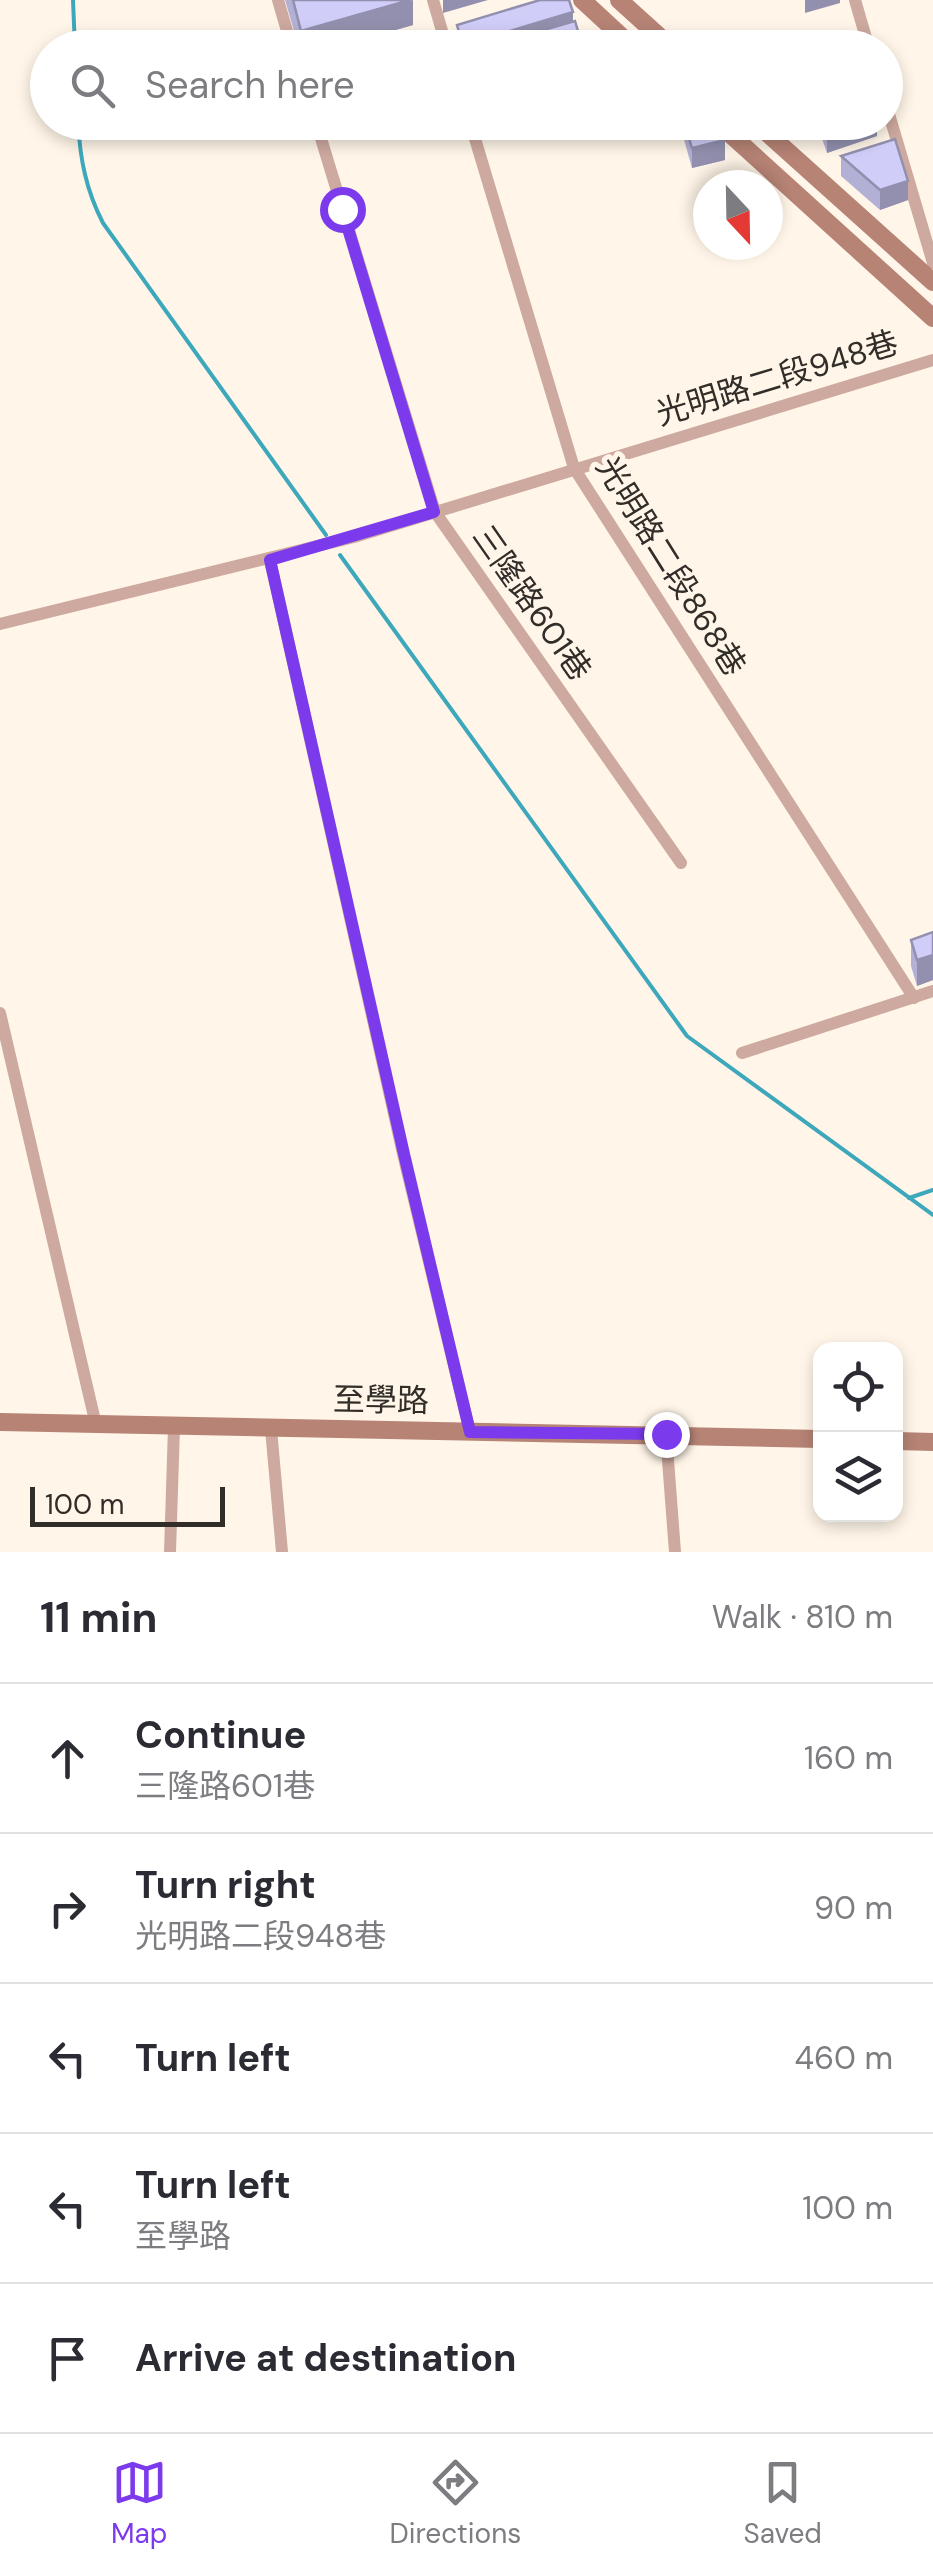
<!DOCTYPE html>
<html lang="en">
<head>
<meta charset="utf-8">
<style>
  body { margin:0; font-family:"DM Sans","Noto Sans TC",sans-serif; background:#f2f2f3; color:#2b2b33 }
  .controls { position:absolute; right:30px; bottom:30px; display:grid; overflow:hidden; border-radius:20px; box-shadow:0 5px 15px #0003 }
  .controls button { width:90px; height:90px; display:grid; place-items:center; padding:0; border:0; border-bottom:2px solid #e1e1e2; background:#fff; color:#2b2b33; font:50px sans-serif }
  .compass { position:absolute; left:693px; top:170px; width:90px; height:90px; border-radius:50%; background:#fff; box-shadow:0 5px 15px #0003; rotate:158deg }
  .scale { position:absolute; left:30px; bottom:25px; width:195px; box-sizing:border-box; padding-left:10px; border:5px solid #312d28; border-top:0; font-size:28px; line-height:35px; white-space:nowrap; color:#312d28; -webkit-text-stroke:8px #fff5e8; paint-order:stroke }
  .stop { position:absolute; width:30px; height:30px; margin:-22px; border:8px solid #7c3aed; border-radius:50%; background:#fff }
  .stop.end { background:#7c3aed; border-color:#fff; box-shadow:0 2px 10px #0008 }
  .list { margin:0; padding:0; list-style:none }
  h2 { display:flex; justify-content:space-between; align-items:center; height:130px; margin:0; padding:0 40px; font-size:42px }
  h2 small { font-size:32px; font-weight:400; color:#7c7c81 }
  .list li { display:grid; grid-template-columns:65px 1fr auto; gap:30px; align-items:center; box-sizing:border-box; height:150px; padding:0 40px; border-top:2px solid #e1e1e2 }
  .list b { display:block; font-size:38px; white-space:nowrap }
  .list p { margin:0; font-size:32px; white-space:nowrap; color:#7c7c81 }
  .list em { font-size:32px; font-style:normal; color:#7c7c81 }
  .icon { flex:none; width:55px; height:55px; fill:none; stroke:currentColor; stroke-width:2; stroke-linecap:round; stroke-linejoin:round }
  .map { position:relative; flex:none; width:933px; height:1552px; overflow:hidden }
  .search { position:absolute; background:#fff; box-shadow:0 5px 15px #0003; left:30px; right:30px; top:30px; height:110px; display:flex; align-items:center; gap:25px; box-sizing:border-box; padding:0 35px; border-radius:55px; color:#7c7c81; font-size:38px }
  .sheet { height:880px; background:#fff }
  nav { display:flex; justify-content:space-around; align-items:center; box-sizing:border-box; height:140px; border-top:2px solid #e1e1e2; background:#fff; font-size:28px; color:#7c7c81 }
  nav a { display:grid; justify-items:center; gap:5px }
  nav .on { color:#7c3aed }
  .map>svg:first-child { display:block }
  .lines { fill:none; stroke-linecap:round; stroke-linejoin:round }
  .stream { stroke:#3da8bb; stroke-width:4 }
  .street { stroke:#cda99f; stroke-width:12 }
  .secondary { stroke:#b68375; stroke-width:18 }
  .wall { fill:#b3b0d5 }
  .shaded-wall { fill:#9290ae }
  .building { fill:#d0cdf8; stroke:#9290ae; stroke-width:2.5 }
  .route { stroke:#7c3aed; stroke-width:12 }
  .labels { text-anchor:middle; stroke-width:10; stroke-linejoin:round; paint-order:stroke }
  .street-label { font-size:32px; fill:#312d28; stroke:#fff5e8 }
</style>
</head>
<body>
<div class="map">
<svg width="933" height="1552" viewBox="0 0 933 1552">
  <rect width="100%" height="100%" fill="#fff5e8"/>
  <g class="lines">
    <g class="stream">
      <path d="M73 0 75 48"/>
      <path d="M78 122C80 159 86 190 103 223L326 535"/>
      <path d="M340 555 687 1036 933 1215"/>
      <path d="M909 1198 933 1190"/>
    </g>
    <g class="street">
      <path d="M278 0 292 48"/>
      <path d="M433 0 447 48"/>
      <path d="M855 0 869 48"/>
      <path d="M886 104 933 263"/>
      <path d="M316 122 435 512 681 863"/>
      <path d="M470 122 574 468 914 998"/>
      <path d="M270 560 403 1154 470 1432"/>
      <path d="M0 624 354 537 933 360"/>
      <path d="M0 1013 96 1425"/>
      <path d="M742 1053 933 991"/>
      <path d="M271 1429 282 1552"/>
      <path d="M666 1434 675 1552"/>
      <path d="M170 1552 174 1427"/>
    </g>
    <g class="secondary">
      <path d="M582 0 634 48"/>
      <path d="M619 0 672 48"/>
      <path d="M717 122 933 318"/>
      <path d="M755 122 933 282"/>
      <path d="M0 1422 820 1439"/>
      <path d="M896 1441 933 1442"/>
    </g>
  </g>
  <g class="wall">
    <path d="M285 0H413V25L333 48H299Z"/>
    <path d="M573 22 583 48H457V25Z"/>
    <path d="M679 122H718L725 160 692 168Z"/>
    <path d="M798 122H877V136L827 153 819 130 801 134Z"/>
    <path d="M841 156 908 200 880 210 841 176Z"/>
    <path d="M933 932V980L917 986 911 966V940Z"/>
  </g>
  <g class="shaded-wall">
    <path d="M413 0V25L333 48H301V31Z"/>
    <path d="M443 0H488L443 13Z"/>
    <path d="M805 0H840V3L805 13Z"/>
    <path d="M573 12V38L540 31V48H463V45Z"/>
    <path d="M801 122H819V130L801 134Z"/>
    <path d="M860 122H877V136L827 153V133Z"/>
    <path d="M725 140V160L692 168V148Z"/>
    <path d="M908 181V200L880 210V190Z"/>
    <path d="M933 955V980L917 986V960Z"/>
  </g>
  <g class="building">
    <path d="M293 0H410L301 31Z"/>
    <path d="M540 0H569L573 12 463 45 457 25Z"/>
    <path d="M575 21 583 48H545L540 31Z"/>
    <path d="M608 43 610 48H594Z"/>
    <path d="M684 122H718L721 125 725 140 692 148Z"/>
    <path d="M823 122H860L827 133Z"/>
    <path d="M895 139 908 181 880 190 841 156Z"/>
    <path d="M933 932V955L917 960 911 940Z"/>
  </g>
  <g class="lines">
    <path class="route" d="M342 209 434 512 270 560 404 1154 470 1432 666 1434"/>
  </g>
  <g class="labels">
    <g class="street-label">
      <text transform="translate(777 378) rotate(-17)" y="11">光明路二段948巷</text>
      <text transform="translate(671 566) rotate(58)" y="11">光明路二段868巷</text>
      <text transform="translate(532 603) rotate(55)" y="11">三隆路601巷</text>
      <text transform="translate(381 1400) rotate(1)" y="11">至學路</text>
    </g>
  </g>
</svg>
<div class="controls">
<button><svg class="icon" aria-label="locate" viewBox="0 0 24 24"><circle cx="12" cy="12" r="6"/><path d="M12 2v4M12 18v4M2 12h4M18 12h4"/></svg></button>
<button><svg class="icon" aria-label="layers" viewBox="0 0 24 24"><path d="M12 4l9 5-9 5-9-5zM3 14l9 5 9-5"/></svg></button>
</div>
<svg class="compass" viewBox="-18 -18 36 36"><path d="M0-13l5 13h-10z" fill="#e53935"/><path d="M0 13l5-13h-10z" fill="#7c7c81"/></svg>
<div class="scale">100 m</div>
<div class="stop" style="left:342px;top:209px"></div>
<div class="stop end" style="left:666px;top:1434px"></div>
<div class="search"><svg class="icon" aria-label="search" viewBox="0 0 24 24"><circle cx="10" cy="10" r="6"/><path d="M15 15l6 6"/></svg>Search here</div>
</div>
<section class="sheet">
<h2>11 min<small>Walk · 810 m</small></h2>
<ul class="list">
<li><svg class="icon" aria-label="ahead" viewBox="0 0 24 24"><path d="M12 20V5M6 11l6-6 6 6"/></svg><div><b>Continue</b><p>三隆路601巷</p></div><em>160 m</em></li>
<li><svg class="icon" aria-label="right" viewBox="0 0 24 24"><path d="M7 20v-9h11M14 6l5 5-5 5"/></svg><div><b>Turn right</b><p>光明路二段948巷</p></div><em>90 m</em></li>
<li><svg class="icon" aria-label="left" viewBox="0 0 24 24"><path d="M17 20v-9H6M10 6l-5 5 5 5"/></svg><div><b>Turn left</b></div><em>460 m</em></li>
<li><svg class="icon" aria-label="left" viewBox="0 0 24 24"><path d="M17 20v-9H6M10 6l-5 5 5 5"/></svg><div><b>Turn left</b><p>至學路</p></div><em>100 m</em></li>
<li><svg class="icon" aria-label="arrive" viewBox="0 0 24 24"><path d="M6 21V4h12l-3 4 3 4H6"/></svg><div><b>Arrive at destination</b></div></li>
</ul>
</section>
<nav>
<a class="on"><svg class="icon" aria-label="map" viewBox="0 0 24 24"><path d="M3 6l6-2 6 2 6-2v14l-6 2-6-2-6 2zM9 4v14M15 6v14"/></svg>Map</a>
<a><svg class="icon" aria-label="directions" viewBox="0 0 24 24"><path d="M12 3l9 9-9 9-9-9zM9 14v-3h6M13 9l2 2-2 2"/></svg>Directions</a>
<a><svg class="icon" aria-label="saved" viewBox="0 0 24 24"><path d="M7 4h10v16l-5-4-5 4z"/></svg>Saved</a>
</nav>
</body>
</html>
